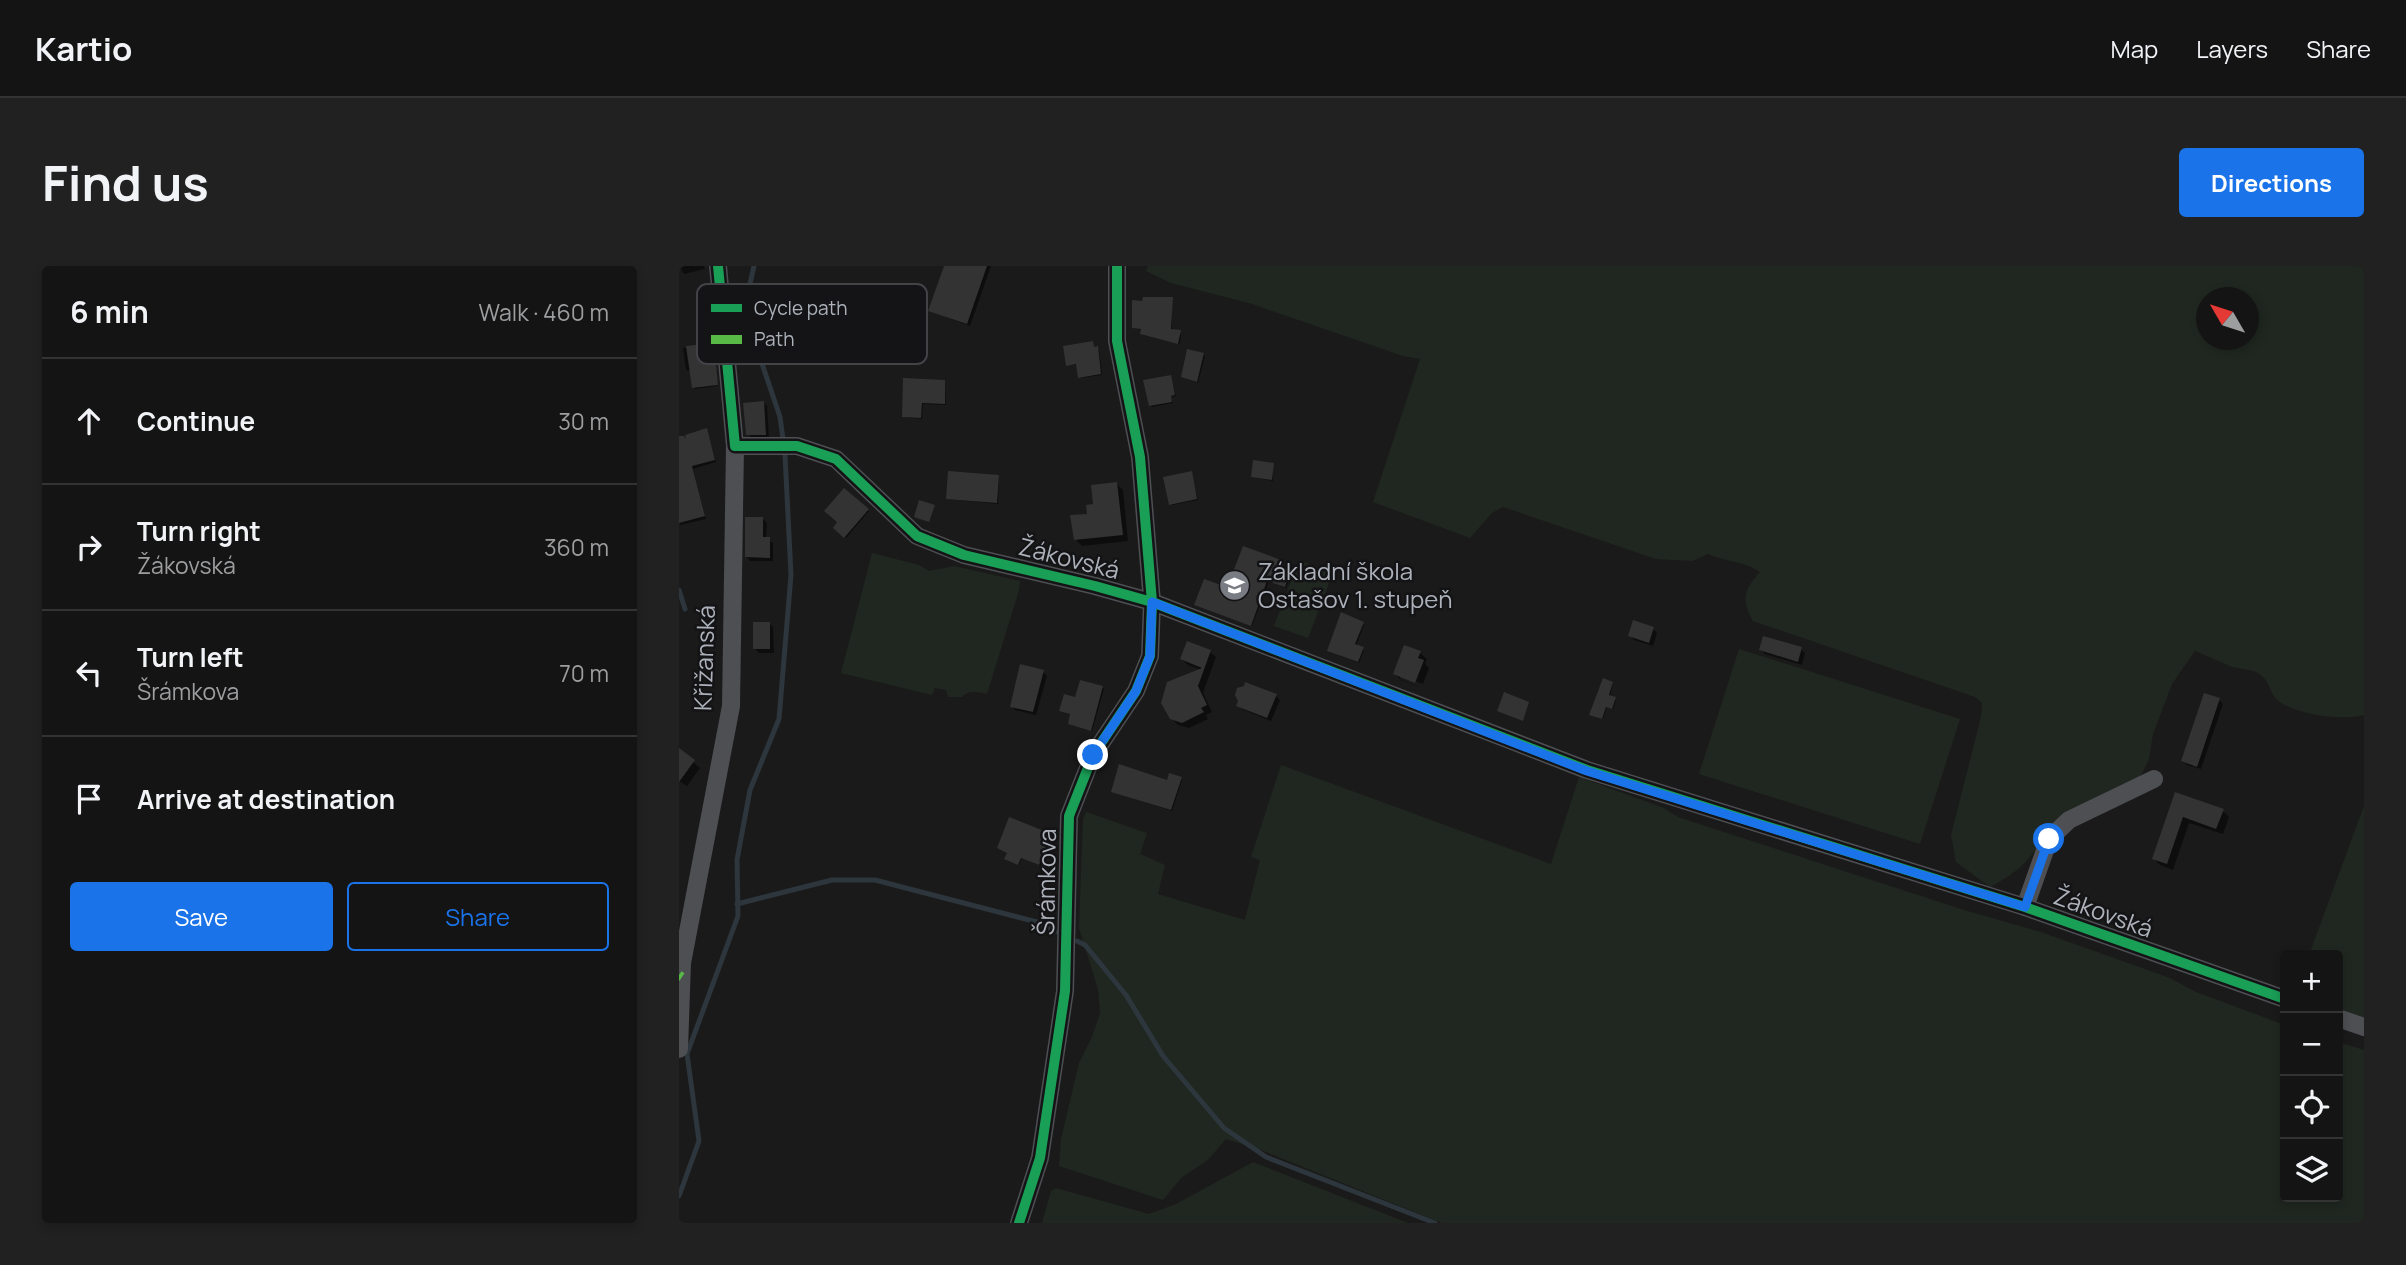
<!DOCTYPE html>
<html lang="en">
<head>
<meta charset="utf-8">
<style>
  body { margin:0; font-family:Manrope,sans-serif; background:#212122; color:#f1f3f6 }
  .controls { position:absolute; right:21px; bottom:21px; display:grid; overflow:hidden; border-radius:7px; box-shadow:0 4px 10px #0003 }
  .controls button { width:63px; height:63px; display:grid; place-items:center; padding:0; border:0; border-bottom:2px solid #333334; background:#141414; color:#f1f3f6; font:35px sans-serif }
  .compass { position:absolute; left:1517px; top:21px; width:63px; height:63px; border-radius:50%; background:#141414; box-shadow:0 4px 10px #0003; rotate:309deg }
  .stop { position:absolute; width:21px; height:21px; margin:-16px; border:5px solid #1a73e8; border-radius:50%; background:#fff }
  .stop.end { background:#1a73e8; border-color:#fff; box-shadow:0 2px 7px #0008 }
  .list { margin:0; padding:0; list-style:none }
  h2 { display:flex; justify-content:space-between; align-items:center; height:91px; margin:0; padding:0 28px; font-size:30px }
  h2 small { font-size:23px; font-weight:400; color:#9d9ea0 }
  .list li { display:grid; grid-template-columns:46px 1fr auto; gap:21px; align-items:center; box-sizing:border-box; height:126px; padding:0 28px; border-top:2px solid #333334 }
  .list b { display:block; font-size:26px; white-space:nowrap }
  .list p { margin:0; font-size:23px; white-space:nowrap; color:#9d9ea0 }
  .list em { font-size:23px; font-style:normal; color:#9d9ea0 }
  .actions { display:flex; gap:14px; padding:21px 28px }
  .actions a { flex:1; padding:16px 0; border:2px solid #1a73e8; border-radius:7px; text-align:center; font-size:24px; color:#1a73e8 }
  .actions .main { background:#1a73e8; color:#fff }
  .icon { flex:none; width:38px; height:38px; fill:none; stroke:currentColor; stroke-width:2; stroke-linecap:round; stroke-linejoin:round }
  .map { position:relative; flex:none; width:1685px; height:957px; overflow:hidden; border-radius:7px }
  header { display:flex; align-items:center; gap:42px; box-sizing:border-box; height:98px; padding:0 35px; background:#141414; border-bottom:2px solid #333334 }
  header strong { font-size:33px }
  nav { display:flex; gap:38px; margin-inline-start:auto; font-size:24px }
  .intro { display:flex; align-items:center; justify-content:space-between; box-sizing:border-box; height:168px; padding:0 42px }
  h1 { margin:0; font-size:49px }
  .button { padding:18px 32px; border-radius:7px; background:#1a73e8; color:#fff; font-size:24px; font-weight:700 }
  main { display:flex; gap:42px; padding:0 42px }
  aside { flex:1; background:#141414; border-radius:7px; box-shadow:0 4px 10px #0003 }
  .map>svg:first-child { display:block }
  .green { fill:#202720; fill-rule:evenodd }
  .shadow { fill:#0007 }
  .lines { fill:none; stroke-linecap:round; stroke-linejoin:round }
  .stream { stroke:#2d363c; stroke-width:5 }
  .building { fill:#333334 }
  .minor { stroke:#4e4f53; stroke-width:18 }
  .quiet { stroke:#58b947; stroke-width:9; stroke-dasharray:18 9; stroke-linecap:butt }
  .cycleway-casing { stroke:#141416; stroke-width:15 }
  .cycleway { stroke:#1a9f57; stroke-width:10 }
  .route { stroke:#1a73e8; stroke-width:9 }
  .labels { text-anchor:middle; stroke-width:5; stroke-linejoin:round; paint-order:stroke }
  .street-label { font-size:24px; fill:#acb1ba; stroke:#141416 }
  .poi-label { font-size:24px; fill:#acb1ba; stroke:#141416; text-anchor:start }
  .key { fill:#141416; stroke:#424347; stroke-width:2 }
  .key-label { font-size:19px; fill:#acb1ba }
</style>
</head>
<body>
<header>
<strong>Kartio</strong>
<nav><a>Map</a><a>Layers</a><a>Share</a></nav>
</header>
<div class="intro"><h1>Find us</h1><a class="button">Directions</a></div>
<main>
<aside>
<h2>6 min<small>Walk · 460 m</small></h2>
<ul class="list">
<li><svg class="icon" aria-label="ahead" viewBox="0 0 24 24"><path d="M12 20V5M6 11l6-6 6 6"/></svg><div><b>Continue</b></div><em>30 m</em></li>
<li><svg class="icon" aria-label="right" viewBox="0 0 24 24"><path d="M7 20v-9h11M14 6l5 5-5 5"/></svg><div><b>Turn right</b><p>Žákovská</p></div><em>360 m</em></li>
<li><svg class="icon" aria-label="left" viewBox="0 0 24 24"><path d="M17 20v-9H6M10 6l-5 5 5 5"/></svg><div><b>Turn left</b><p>Šrámkova</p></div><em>70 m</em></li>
<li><svg class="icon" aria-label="arrive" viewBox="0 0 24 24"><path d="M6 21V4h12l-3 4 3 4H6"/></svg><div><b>Arrive at destination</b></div></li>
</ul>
<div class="actions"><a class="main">Save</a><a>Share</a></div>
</aside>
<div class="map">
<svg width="1685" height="957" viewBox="0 0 1685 957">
  <rect width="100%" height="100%" fill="#1a1a1a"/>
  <g class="green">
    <path d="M469 0H1685V449C1663 455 1613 449 1596 432 1591 425 1589 414 1582 409 1573 402 1561 404 1551 400 1539 395 1528 390 1516 385L1493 418 1474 468 1470 493 1459 516 1363 572C1351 596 1334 609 1311 621L1277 596 1272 569 1302 451 1303 437 1296 431 1074 355C1062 333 1065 324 1081 306 1066 295 1046 296 1029 288L1013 295 977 293 824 241 813 247 791 272 694 236 741 93 724 90 570 37 492 17 467 5ZM1528 32H1570V74H1528Z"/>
    <path d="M193 287 240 299 250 305 275 300 341 315 340 324 308 428C298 426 290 423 283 431H269L267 424 256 422 253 429 162 407Z"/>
    <path d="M620 294 654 307 629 372 595 360Z"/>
    <path d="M1060 383 1281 453 1241 578 1020 508Z"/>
    <path d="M602 499 872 598 900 511 985 542 999 551 1285 644 1362 666 1491 712 1517 726 1606 759V931H1659V776L1685 784V957H763L582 884 547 873 529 894 502 912 484 934 380 900 382 873 400 797 413 771 421 747 419 723 400 662 404 553 407 546 468 567 461 588 486 599 479 628 566 654 581 594 572 591Z"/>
    <path d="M1685 540V754L1659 745V689H1630Z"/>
    <path d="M574 896 729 957H363L372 925 377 922 470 948 497 938Z"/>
  </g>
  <g class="shadow">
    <path d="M0 0H25L26 3 5 8Z"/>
    <path d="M267 0H312L291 60 251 45Z"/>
    <path d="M493 33V65L502 68 501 78 464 69 463 64 455 62Z"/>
    <path d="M413 77 416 83 420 84 423 109 402 112 398 99H388Z"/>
    <path d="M34 79 39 120 16 123 12 105 7 104 4 82Z"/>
    <path d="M524 88 526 90 519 117 506 112Z"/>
    <path d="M491 110 497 130 492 131 494 137 473 141 472 140Z"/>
    <path d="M266 116 267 139 244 138 243 153 225 151Z"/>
    <path d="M84 136 88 140 90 172H73L69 168Z"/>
    <path d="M28 164 37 196 14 203 27 253 1 259 0 176Z"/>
    <path d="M594 199V215L574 211Z"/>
    <path d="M512 207 519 234 493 239 492 238Z"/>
    <path d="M320 210 319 238 269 233Z"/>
    <path d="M438 218 444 224 449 275 403 280 396 273 409 249Z"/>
    <path d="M165 224 190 245 167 272 156 262 160 256Z"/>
    <path d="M84 253 88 257 87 273 94 277V295H71L67 290Z"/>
    <path d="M604 296 603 305 612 309 607 322 590 315 573 360 518 340 546 323Z"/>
    <path d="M90 357 94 361 95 387H80L76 383Z"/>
    <path d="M684 358 685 359 677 380 685 384 680 397 651 386Z"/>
    <path d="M974 363 978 367 974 380 955 374 951 370Z"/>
    <path d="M1122 383 1126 387 1123 399 1086 388 1082 384Z"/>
    <path d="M531 386 537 391 524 427 533 446 527 449 529 453 510 462 499 459 492 452 522 404 509 399 503 393Z"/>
    <path d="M741 387 748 393 746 398 750 402 744 418 721 409V413L743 422 722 414 716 408Z"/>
    <path d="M364 406 368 410 357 449 336 444 332 440Z"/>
    <path d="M934 417 931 431 937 434 934 443 928 441 924 453 914 450Z"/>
    <path d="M423 422 425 423 413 465 392 459 393 449 382 445 397 433Z"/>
    <path d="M597 430 601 434 592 455 563 443 559 439Z"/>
    <path d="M1540 434 1544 438 1522 503 1508 499 1504 495Z"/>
    <path d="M0 484 21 502 8 520 0 515Z"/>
    <path d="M502 512 503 514 493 545 434 526Z"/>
    <path d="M1497 528 1544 545 1550 551 1544 568 1510 557 1494 604 1481 599 1475 593Z"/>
    <path d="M372 569 373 571 362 600 343 592 340 599 328 594Z"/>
  </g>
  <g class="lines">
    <g class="stream">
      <path d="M75 0 65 44 101 151 104 173"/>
      <path d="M0 324 6 343"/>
      <path d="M58 638 153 614H196L358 656 379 666"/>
      <path d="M398 675 406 679 447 729 484 790 545 862 587 891 756 957"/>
      <path d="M0 930 20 875 8 788 59 650 58 594 71 524 100 453 112 309 106 189"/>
    </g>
  </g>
  <g class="building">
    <path d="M265 0H308L288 58 249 45Z"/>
    <path d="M464 31H494L492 63 502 64 499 78 461 68 462 63 453 62V34L463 35Z"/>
    <path d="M414 75 415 81 419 80 422 108 399 112 397 98 387 100 384 80Z"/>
    <path d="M35 77 39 119 13 122 7 80Z"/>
    <path d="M508 83 525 87 518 116 502 111Z"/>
    <path d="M492 109 496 129 492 130 493 136 470 140 464 114Z"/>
    <path d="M224 112 266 114V138L243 137 242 152 223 151Z"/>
    <path d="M85 135 87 169H67L64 137Z"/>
    <path d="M28 162 36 194 13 200 26 250 0 257V170H5L7 173 6 169Z"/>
    <path d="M574 194 595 197 593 214 572 211Z"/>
    <path d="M269 205 320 209 318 237 267 233Z"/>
    <path d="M513 205 518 233 490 239 484 211Z"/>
    <path d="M438 216 444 269 395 274 391 249 408 248 407 239 414 238 412 219Z"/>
    <path d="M165 222 190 243 165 272 154 262 158 256 145 245Z"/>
    <path d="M240 234 256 239 250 256 235 251Z"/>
    <path d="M66 251H84V271H91V292L66 291Z"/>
    <path d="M564 280 605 295 602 303 611 306 606 321 588 315 572 360 515 339 525 313 545 320 548 313 551 314Z"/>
    <path d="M662 346 685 356 676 378 685 381 679 396 648 385Z"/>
    <path d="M954 354 975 361 970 377 949 370Z"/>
    <rect x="74" y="356" width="17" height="27"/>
    <path d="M1084 370 1123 381 1119 396 1080 384Z"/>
    <path d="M508 375 532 384 519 420 528 439 522 442 525 446 503 457 491 453 482 437 488 416 523 402 501 393Z"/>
    <path d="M725 379 742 385 739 392 745 394 736 417 714 408Z"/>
    <path d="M341 398 365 404 354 446 331 441Z"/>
    <path d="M924 412 934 416 930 429 937 431 933 443 927 441 923 453 910 449Z"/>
    <path d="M401 414 424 420 412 465 389 458 391 448 380 445 385 428 396 431Z"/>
    <path d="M566 416 598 428 588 452 557 440 559 435 556 429 558 422 565 420Z"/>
    <path d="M825 426 850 436 844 455 818 445Z"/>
    <path d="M1525 427 1541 432 1518 501 1502 495Z"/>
    <path d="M0 482 16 494 0 516Z"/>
    <path d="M440 498 488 514 490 507 503 511 492 544 432 526Z"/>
    <path d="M1496 526 1545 543 1537 563 1504 551 1488 598 1473 593Z"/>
    <path d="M330 551 373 568 360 599 342 592 339 599 325 593 328 587 318 582Z"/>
  </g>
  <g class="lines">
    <g class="minor">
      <path d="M56 180H118L157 193 238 270 285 289 416 320 473 336 908 504 1346 641 1606 733"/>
      <path d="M1346 641 1370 573 1390 554 1475 513"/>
      <path d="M1659 752 1685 761"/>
      <path d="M0 783 3 697 52 440 56 180 39 0"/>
      <path d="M340 957 361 892 386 725 390 550 414 489 457 425 471 390 473 336 461 191 438 75V0"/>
    </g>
    <path class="quiet" d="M0 709 3 711"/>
    <defs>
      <g id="cycleway">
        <path d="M39 0 56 180H118L157 193 238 270 285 289 416 320 473 336 908 504 1346 641 1606 733"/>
        <path d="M340 957 361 892 386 725 390 550 414 489 457 425 471 390 473 336 461 191 438 75V0"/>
      </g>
    </defs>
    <use href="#cycleway" class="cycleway-casing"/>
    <use href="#cycleway" class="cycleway"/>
  </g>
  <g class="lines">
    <path class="route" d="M414 489 457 425 471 390 473 336 908 505 1346 641 1370 573"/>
  </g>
  <defs>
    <symbol id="school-disc" viewBox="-11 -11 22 22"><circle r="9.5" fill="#797c82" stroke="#141416"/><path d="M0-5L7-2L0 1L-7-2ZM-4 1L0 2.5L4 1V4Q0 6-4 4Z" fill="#fff"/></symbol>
  </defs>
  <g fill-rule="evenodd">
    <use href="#school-disc" x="538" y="302" width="35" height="35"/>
  </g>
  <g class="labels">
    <g class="street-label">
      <text transform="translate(390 293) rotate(14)" y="8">Žákovská</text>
      <text transform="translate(26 392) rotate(-88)" y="8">Křižanská</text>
      <text transform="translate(368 616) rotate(-89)" y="8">Šrámkova</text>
      <text transform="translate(1424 647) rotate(20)" y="8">Žákovská</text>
    </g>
    <g class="poi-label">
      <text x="579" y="314">Základní škola<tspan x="579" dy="28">Ostašov 1. stupeň</tspan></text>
    </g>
  </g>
  <rect x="18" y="18" width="230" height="80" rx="10" class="key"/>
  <rect x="32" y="38" width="31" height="8" fill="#1a9f57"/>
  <rect x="32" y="69" width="31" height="9" fill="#58b947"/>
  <g class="key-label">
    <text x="75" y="49">Cycle path</text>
    <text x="75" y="80">Path</text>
  </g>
</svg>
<div class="controls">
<button>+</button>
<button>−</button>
<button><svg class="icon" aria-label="locate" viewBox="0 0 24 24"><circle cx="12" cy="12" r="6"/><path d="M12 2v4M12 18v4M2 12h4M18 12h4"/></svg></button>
<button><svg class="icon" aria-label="layers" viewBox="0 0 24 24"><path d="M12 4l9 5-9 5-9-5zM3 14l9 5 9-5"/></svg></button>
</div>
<svg class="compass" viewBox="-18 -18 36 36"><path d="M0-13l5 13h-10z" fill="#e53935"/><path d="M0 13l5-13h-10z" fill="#9d9ea0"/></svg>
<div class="stop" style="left:1370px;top:573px"></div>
<div class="stop end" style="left:414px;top:489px"></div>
</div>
</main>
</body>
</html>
